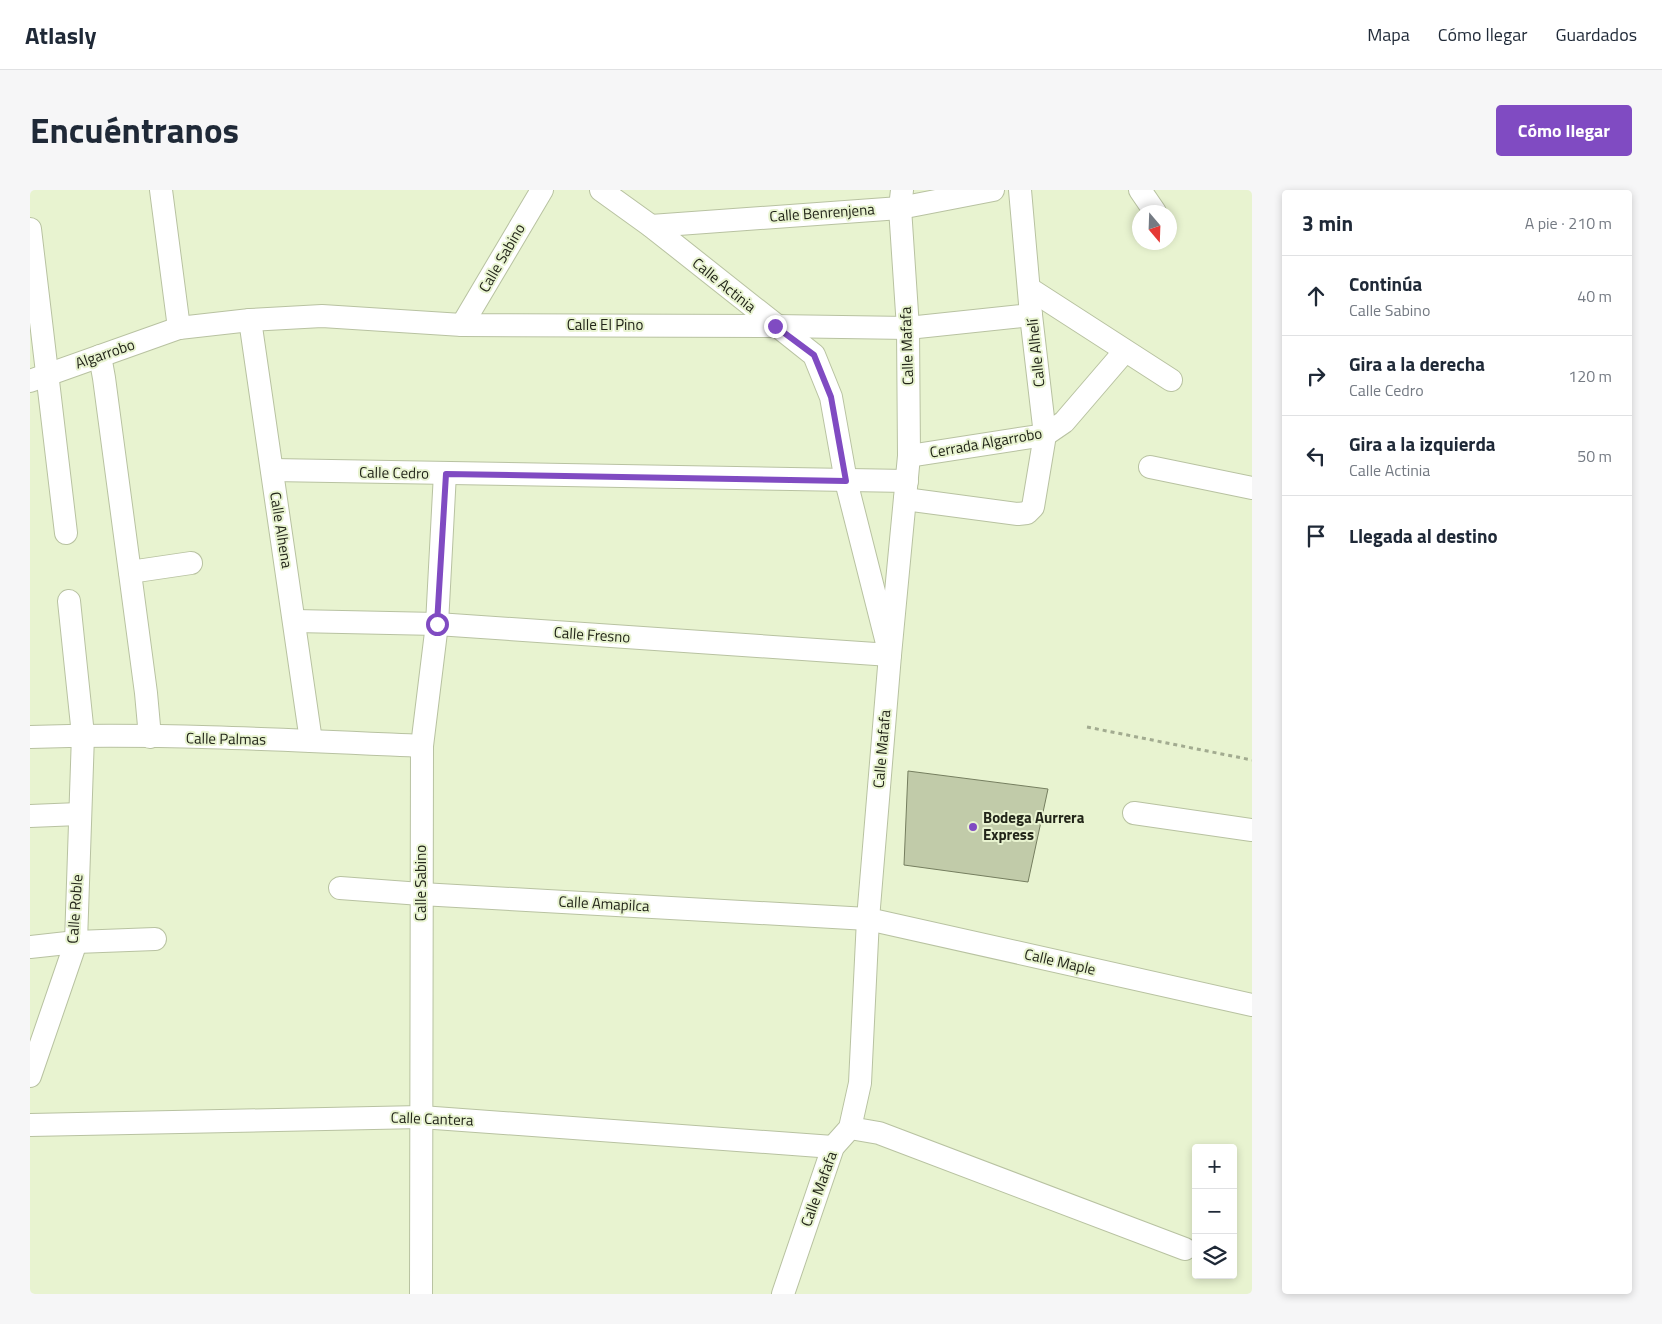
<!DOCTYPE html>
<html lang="es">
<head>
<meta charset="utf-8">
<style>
  body { margin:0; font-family:"Titillium Web",sans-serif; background:#f6f6f7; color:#1f2937 }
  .controls { position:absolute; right:15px; bottom:15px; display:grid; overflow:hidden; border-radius:5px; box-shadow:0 2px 8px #0003 }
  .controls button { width:45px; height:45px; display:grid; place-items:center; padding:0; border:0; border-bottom:1px solid #e0e1e3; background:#fff; color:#1f2937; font:25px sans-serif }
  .compass { position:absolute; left:1102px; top:15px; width:45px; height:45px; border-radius:50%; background:#fff; box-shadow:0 2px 8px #0003; rotate:161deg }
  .stop { position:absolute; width:15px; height:15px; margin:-11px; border:4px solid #804bc2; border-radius:50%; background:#fff }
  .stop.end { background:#804bc2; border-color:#fff; box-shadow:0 1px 5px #0008 }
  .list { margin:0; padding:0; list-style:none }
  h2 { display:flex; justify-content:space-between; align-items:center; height:65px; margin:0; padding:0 20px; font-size:21px }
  h2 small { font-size:16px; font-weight:400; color:#747a83 }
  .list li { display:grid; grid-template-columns:32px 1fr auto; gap:15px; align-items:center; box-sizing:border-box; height:80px; padding:0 20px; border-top:1px solid #e0e1e3 }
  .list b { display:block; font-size:19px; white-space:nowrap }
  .list p { margin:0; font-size:16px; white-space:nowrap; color:#747a83 }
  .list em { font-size:16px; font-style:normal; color:#747a83 }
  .icon { flex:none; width:28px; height:28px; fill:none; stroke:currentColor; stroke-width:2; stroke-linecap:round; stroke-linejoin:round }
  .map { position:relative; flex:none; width:1222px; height:1104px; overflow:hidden; border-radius:5px }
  header { display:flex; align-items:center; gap:30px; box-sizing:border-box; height:70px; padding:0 25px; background:#fff; border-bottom:1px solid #e0e1e3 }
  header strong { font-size:24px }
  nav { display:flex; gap:28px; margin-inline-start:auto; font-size:18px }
  .intro { display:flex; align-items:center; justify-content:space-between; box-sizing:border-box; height:120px; padding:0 30px }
  h1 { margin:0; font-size:35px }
  .button { padding:12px 22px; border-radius:5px; background:#804bc2; color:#fff; font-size:18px; font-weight:700 }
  main { display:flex; gap:30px; padding:0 30px }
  aside { flex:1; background:#fff; border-radius:5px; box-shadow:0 2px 8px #0003 }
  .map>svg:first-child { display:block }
  .building { fill:#c1cba9; stroke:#757e5f }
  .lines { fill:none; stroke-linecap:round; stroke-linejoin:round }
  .minor-casing { stroke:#b8c2a1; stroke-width:24 }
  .path { stroke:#a2ab90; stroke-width:3; stroke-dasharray:4 4; stroke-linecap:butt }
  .minor { stroke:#fff; stroke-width:22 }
  .route { stroke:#804bc2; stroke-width:6 }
  .poi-dot { fill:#804bc2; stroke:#e8f3d0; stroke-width:2 }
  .labels { text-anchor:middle; stroke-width:4; stroke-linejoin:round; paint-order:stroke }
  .street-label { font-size:15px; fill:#222519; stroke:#e8f3d0 }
  .poi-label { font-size:15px; font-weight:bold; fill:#222519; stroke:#e8f3d0; text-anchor:start }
</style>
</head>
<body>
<header>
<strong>Atlasly</strong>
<nav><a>Mapa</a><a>Cómo llegar</a><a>Guardados</a></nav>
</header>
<div class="intro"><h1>Encuéntranos</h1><a class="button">Cómo llegar</a></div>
<main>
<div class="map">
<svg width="1222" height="1104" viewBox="0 0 1222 1104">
  <rect width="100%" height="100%" fill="#e8f3d0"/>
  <path class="building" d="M878 581 1018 599 998 692 874 675Z"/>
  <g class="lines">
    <defs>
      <g id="minor">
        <path d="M131 0 149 138"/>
        <path d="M1110 0 1125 22"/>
        <path d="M621 36 870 18 963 0"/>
        <path d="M0 39 36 343"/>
        <path d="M1000 99 1141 190"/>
        <path d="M220 130 281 551"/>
        <path d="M432 135 512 0"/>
        <path d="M70 166 74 188 116 503 120 547"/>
        <path d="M0 191 149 138 220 130 292 126 432 135 745 136 878 138 1001 125"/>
        <path d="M879 266 1015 245 1034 232 1095 161"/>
        <path d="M1120 277 1222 298"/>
        <path d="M242 280 877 291"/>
        <path d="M875 309 988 324 997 323 1003 317 1015 245 1001 125 990 0"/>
        <path d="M100 382 161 373"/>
        <path d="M265 431 407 434 860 465 816 291 801 207 784 165 621 36 571 0"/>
        <path d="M0 547C131 543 262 550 392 556"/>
        <path d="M1104 623 1222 640"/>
        <path d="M0 626 49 624"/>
        <path d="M310 698 391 704 838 729 1222 815"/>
        <path d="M0 757 46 752 125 749"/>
        <path d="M0 886 46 752 53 545 39 411"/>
        <path d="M0 935 391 927 803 957"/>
        <path d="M820 938 849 943 1155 1059"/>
        <path d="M391 1104 392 556 407 434 415 283"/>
        <path d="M753 1104 803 957 820 938 830 893 838 729 860 465 879 266 878 138 870 18 872 0"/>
      </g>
    </defs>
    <use href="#minor" class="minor-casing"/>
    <path class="path" d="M1057 537 1222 570"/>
    <use href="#minor" class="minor"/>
  </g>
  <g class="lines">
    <path class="route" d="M407 434 416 284 816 291 801 207 784 165 745 136"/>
  </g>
  <circle class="poi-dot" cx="943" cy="637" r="5"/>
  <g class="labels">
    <g class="street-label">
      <text transform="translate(792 23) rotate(-4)" y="5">Calle Benrenjena</text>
      <text transform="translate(472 68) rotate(-60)" y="5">Calle Sabino</text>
      <text transform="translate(694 95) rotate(39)" y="5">Calle Actinia</text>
      <text x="575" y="140">Calle El Pino</text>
      <text transform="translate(877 156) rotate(-92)" y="5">Calle Mafafa</text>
      <text transform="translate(1006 163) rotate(-96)" y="5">Calle Alhelí</text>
      <text transform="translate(75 164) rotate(-19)" y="5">Algarrobo</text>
      <text transform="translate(956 253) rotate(-10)" y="5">Cerrada Algarrobo</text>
      <text transform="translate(364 283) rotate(1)" y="5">Calle Cedro</text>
      <text transform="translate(251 340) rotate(81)" y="5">Calle Alhena</text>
      <text transform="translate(562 445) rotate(4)" y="5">Calle Fresno</text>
      <text transform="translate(196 549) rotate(1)" y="5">Calle Palmas</text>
      <text transform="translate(852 559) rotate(-85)" y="5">Calle Mafafa</text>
      <text transform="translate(391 693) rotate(-90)" y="5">Calle Sabino</text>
      <text transform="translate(574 714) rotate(3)" y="5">Calle Amapilca</text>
      <text transform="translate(45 719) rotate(-86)" y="5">Calle Roble</text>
      <text transform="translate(1030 772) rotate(13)" y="5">Calle Maple</text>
      <text transform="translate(402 929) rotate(2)" y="5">Calle Cantera</text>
      <text transform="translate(789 999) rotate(-70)" y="5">Calle Mafafa</text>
    </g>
    <g class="poi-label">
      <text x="953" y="633">Bodega Aurrera<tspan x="953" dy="17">Express</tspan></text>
    </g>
  </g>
</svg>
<div class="controls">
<button>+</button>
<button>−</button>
<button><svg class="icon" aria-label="layers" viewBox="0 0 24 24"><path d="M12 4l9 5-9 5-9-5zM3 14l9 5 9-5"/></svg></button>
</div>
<svg class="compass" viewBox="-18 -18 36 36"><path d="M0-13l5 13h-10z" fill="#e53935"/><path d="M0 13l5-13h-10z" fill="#747a83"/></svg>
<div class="stop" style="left:407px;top:434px"></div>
<div class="stop end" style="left:745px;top:136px"></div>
</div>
<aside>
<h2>3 min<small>A pie · 210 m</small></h2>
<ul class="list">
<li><svg class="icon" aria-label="ahead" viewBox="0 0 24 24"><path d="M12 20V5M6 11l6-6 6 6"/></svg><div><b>Continúa</b><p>Calle Sabino</p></div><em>40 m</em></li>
<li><svg class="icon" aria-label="right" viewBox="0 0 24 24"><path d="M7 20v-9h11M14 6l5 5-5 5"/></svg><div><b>Gira a la derecha</b><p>Calle Cedro</p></div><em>120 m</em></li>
<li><svg class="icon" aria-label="left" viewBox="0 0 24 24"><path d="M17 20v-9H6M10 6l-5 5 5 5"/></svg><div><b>Gira a la izquierda</b><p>Calle Actinia</p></div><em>50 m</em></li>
<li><svg class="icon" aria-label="arrive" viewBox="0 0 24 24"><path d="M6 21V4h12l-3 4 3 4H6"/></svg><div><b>Llegada al destino</b></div></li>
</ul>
</aside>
</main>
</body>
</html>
